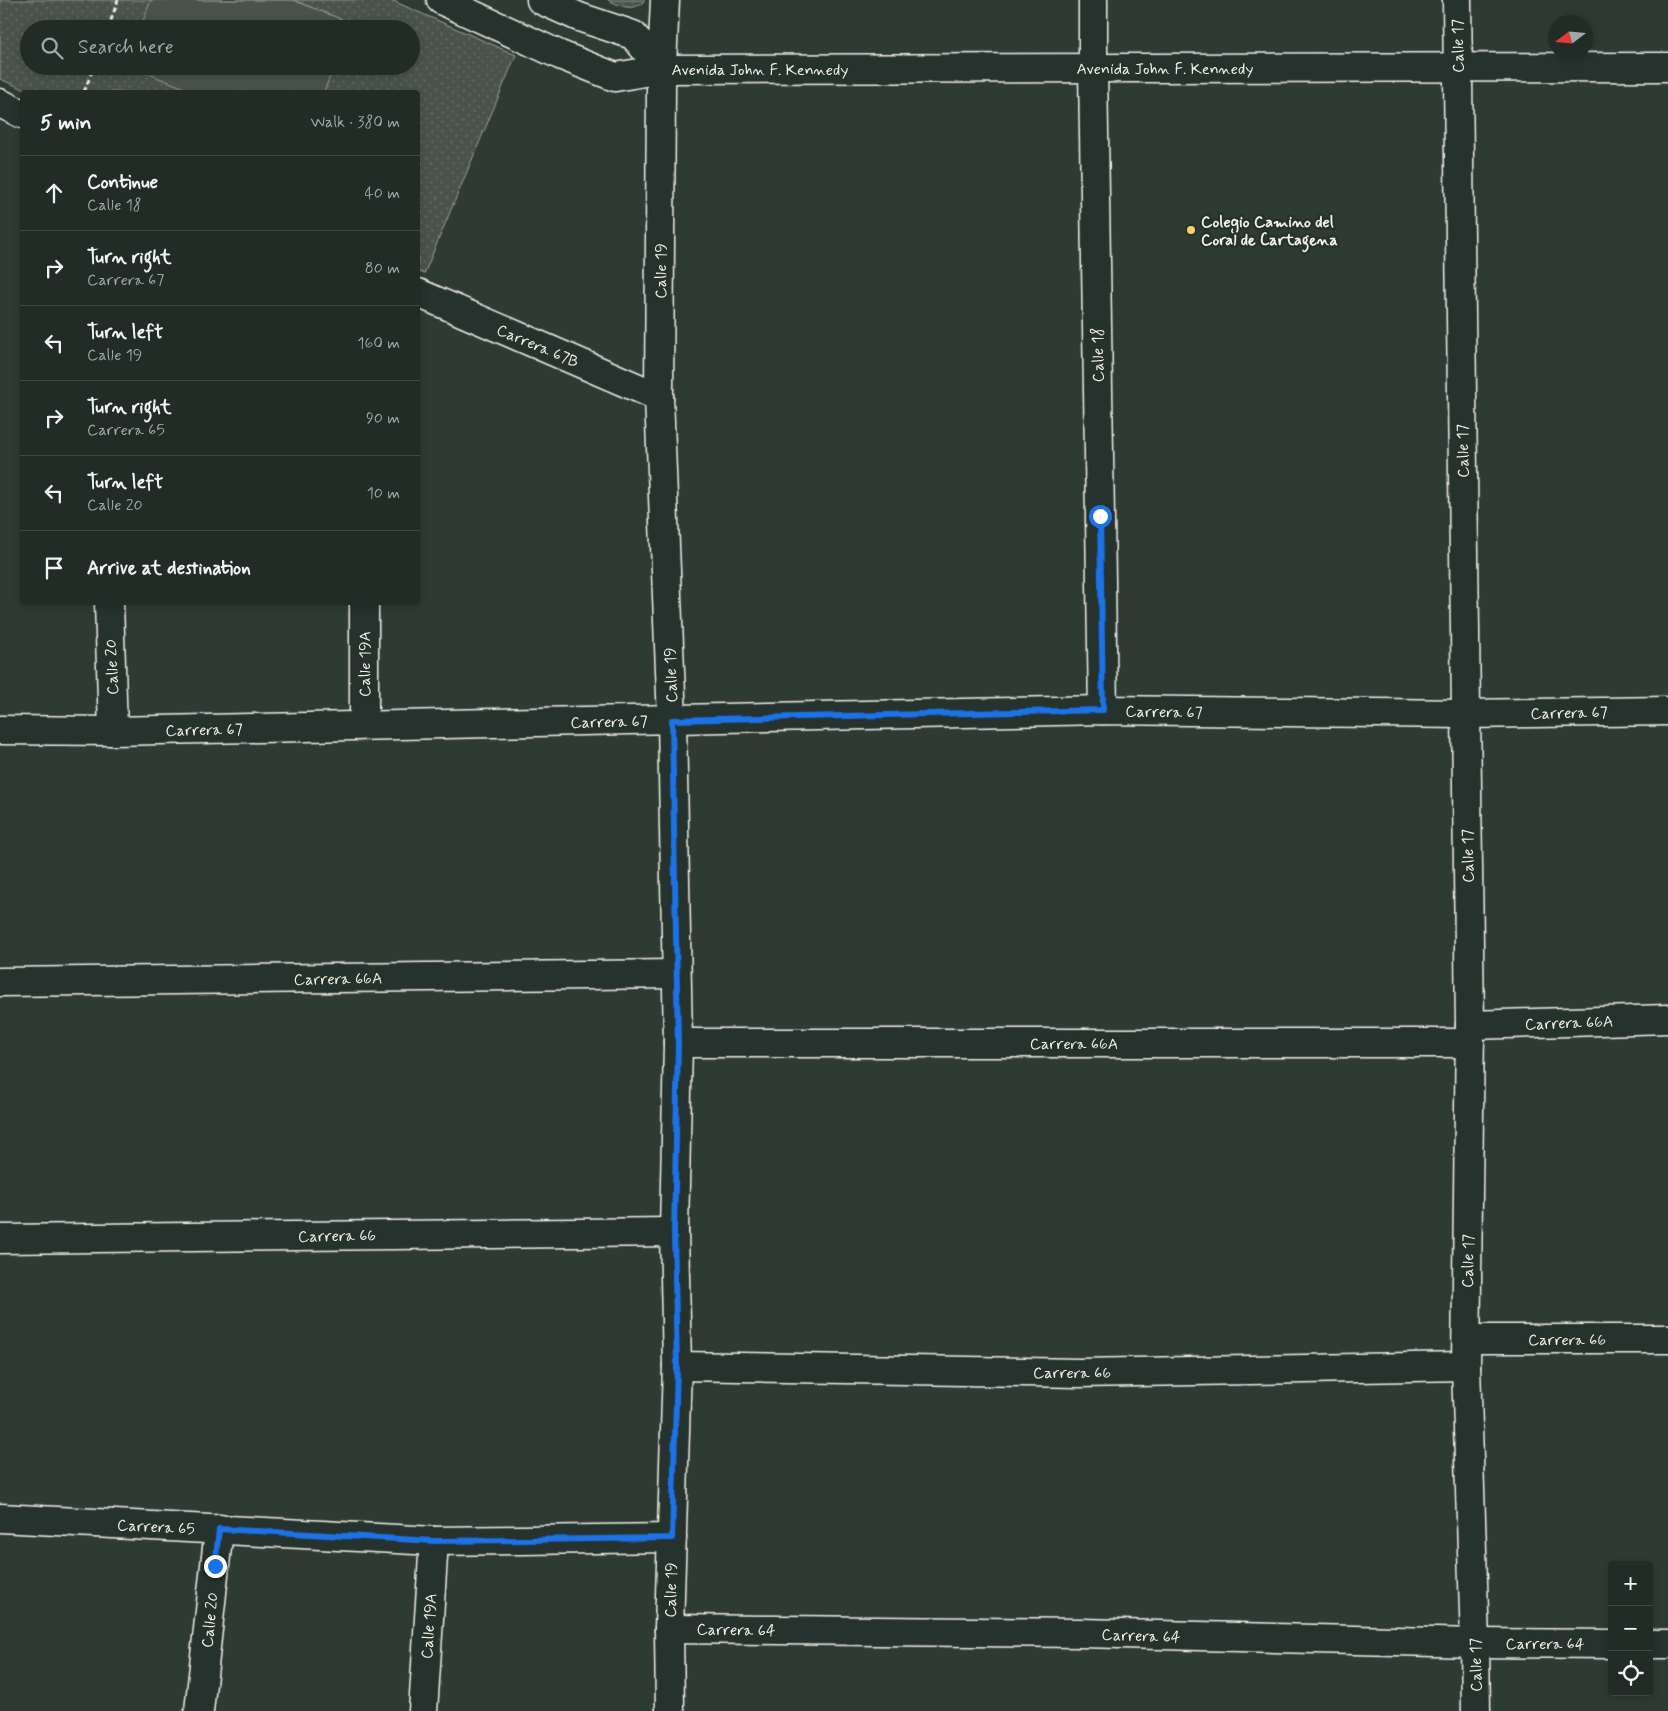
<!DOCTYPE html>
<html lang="en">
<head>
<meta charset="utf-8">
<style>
  body { margin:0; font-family:Mynerve,sans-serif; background:#2a342f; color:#f1f3f6 }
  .controls { position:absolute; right:15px; bottom:15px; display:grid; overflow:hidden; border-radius:5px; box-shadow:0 2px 8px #0003 }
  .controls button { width:45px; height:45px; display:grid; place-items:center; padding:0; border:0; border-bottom:1px solid #3f4844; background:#222c27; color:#f1f3f6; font:25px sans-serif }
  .compass { position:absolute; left:1548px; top:15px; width:45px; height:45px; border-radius:50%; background:#222c27; box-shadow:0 2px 8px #0003; rotate:254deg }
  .stop { position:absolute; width:15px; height:15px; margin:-11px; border:4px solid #1a73e8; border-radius:50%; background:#fff }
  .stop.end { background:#1a73e8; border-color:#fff; box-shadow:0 1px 5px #0008 }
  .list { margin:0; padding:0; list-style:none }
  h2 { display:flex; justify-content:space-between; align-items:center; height:65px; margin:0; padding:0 20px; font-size:21px }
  h2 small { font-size:16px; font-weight:400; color:#a2a7a7 }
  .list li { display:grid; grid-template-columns:32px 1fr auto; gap:15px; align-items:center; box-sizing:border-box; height:75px; padding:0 20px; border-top:1px solid #3f4844 }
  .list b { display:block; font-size:19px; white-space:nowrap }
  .list p { margin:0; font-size:16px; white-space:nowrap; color:#a2a7a7 }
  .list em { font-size:16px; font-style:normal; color:#a2a7a7 }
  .icon { flex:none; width:28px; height:28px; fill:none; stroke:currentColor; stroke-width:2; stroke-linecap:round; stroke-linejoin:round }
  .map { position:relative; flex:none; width:1668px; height:1711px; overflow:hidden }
  .search { position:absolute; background:#222c27; box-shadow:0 2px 8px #0003; left:20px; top:20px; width:400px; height:55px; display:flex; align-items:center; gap:12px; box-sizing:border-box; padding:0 18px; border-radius:28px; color:#a2a7a7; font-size:19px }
  .panel { position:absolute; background:#222c27; box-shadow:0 2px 8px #0003; left:20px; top:90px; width:400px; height:515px; border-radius:5px }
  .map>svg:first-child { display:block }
  .park { fill:url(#park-dots); stroke:#9ea29a; fill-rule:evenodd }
  .pitch { fill:#48524c; stroke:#9ea29a }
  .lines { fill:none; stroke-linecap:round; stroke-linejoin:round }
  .street-casing { stroke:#f4f1e8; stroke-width:31 }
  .secondary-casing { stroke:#f4f1e8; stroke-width:31 }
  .path { stroke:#f4f1e8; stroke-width:3; stroke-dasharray:5 4; stroke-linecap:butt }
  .street { stroke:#26332d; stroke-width:28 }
  .secondary { stroke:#26332d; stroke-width:28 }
  .route { stroke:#1a73e8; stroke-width:6 }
  .poi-dot { fill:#ffd166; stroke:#26332d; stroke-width:2 }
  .labels { text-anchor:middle; stroke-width:5; stroke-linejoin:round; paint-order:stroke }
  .street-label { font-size:16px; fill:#f4f1e8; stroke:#26332d }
  .poi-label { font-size:16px; font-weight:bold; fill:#f4f1e8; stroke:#26332d; text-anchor:start }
</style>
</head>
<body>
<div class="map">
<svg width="1668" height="1711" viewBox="0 0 1668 1711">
  <defs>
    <pattern id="park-dots" width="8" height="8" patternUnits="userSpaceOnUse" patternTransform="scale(1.25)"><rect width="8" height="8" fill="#48524c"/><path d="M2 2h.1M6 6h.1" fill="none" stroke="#636b66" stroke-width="1.8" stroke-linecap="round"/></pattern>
  </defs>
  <rect width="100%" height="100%" fill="#2e3b34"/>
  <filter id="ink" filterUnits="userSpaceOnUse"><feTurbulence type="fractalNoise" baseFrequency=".02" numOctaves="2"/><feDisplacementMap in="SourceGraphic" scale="10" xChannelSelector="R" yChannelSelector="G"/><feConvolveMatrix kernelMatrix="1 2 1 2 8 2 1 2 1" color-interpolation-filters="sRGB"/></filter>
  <g filter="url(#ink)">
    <g class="park">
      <path d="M0 0H391L516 55 424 274 418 271V92H31L0 79ZM29 29H411V66H29Z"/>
      <path d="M608 0H645C634 13 621 6 608 0Z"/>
    </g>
    <g class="pitch">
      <path d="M151 0H293L351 23 348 29H140Z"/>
      <path d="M128 66H334L324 92H195Z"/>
    </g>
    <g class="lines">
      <defs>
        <g id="street">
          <path d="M665 0 661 87 659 397 672 720 678 1043 674 1232 677 1366 669 1629 670 1711"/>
          <path d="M1093 0V69L1103 710"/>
          <path d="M1457 0 1470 1025 1466 1366 1475 1643 1476 1711"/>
          <path d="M0 103 22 114"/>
          <path d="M418 293 659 397"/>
          <path d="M109 602 113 731"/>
          <path d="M364 602V725"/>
          <path d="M0 730 113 731 1103 710 1465 714 1668 711"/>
          <path d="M0 982 676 974"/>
          <path d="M1470 1025 1668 1019"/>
          <path d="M678 1043H1470"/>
          <path d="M0 1239 674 1232"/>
          <path d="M1467 1339H1668"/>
          <path d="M677 1366 1079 1373 1466 1366"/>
          <path d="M0 1518 434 1541 672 1538"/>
          <path d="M669 1629 1081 1633 1475 1643 1612 1644"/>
          <path d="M1649 1644H1668"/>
          <path d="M199 1711 219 1529"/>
          <path d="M423 1711 434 1541"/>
        </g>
        <g id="secondary">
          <path d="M441 0 560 55 615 77 662 69 1668 67"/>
          <path d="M541 0 579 17 633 35 662 69"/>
        </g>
      </defs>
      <use href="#street" class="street-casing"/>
      <use href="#secondary" class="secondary-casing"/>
      <g class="path">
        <path d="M108 29 118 0"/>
        <path d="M84 92 94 66"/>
      </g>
      <use href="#street" class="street"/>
      <use href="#secondary" class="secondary"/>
    </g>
  </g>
  <g class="lines" filter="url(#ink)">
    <path class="route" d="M215 1566 219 1529 434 1541 672 1538 677 1366 674 1232 678 1044 672 720 1103 710 1100 516"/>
  </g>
  <circle class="poi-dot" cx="1191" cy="230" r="5"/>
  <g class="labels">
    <g class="street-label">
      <text transform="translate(1457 46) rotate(-91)" y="6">Calle 17</text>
      <text x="1165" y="74">Avenida John F. Kennedy</text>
      <text x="760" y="75">Avenida John F. Kennedy</text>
      <text transform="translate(660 271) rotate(-90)" y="6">Calle 19</text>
      <text transform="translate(538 345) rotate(23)" y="6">Carrera 67B</text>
      <text transform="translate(1097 355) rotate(-91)" y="6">Calle 18</text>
      <text transform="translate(1462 451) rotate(-91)" y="6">Calle 17</text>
      <text transform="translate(364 664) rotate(-90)" y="6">Calle 19A</text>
      <text transform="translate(111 667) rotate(-92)" y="6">Calle 20</text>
      <text transform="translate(670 675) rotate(-92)" y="6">Calle 19</text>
      <text transform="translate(1164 711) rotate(1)" y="6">Carrera 67</text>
      <text transform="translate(1569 712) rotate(-1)" y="6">Carrera 67</text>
      <text transform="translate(609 721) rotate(-1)" y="6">Carrera 67</text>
      <text transform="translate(204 729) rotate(-1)" y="6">Carrera 67</text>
      <text transform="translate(1467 856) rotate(-91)" y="6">Calle 17</text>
      <text transform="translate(338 978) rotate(-1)" y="6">Carrera 66A</text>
      <text transform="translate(1569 1022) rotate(-2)" y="6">Carrera 66A</text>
      <text x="1074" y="1049">Carrera 66A</text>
      <text transform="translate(337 1235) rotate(-1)" y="6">Carrera 66</text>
      <text transform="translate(1467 1261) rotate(-89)" y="6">Calle 17</text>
      <text x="1567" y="1345">Carrera 66</text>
      <text x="1072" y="1378">Carrera 66</text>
      <text transform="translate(156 1526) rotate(3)" y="6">Carrera 65</text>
      <text transform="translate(670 1590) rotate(-89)" y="6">Calle 19</text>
      <text transform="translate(209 1620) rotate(-84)" y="6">Calle 20</text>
      <text transform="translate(428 1626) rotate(-86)" y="6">Calle 19A</text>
      <text transform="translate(736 1629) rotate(1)" y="6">Carrera 64</text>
      <text transform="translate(1141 1635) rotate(2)" y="6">Carrera 64</text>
      <text x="1545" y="1649">Carrera 64</text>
      <text transform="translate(1475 1665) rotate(-91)" y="6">Calle 17</text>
    </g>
    <g class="poi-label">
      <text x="1201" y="227">Colegio Camino del<tspan x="1201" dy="18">Coral de Cartagena</tspan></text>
    </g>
  </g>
</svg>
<div class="controls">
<button>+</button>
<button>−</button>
<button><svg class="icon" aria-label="locate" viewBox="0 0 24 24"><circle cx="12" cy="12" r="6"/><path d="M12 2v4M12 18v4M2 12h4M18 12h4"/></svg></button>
</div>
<svg class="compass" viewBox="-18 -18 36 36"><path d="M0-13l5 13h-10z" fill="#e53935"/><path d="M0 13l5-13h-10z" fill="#a2a7a7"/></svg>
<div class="stop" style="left:1100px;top:516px"></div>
<div class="stop end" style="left:215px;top:1566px"></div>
<div class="search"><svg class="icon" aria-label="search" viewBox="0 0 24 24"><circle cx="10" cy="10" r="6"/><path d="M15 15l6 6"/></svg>Search here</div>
<section class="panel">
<h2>5 min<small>Walk · 380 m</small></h2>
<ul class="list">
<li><svg class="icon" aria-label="ahead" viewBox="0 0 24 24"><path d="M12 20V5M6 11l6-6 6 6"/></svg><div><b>Continue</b><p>Calle 18</p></div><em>40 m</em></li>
<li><svg class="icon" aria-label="right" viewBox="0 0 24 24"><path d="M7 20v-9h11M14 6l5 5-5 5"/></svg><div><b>Turn right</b><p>Carrera 67</p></div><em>80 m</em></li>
<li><svg class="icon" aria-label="left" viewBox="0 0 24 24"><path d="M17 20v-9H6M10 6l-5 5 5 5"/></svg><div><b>Turn left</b><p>Calle 19</p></div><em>160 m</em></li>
<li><svg class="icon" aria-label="right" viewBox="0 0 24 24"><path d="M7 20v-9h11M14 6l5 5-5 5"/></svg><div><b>Turn right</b><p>Carrera 65</p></div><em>90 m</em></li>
<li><svg class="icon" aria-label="left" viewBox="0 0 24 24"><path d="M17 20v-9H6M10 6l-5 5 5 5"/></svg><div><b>Turn left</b><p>Calle 20</p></div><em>10 m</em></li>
<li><svg class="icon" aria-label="arrive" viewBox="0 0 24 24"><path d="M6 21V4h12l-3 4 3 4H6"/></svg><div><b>Arrive at destination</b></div></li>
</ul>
</section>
</div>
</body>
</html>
